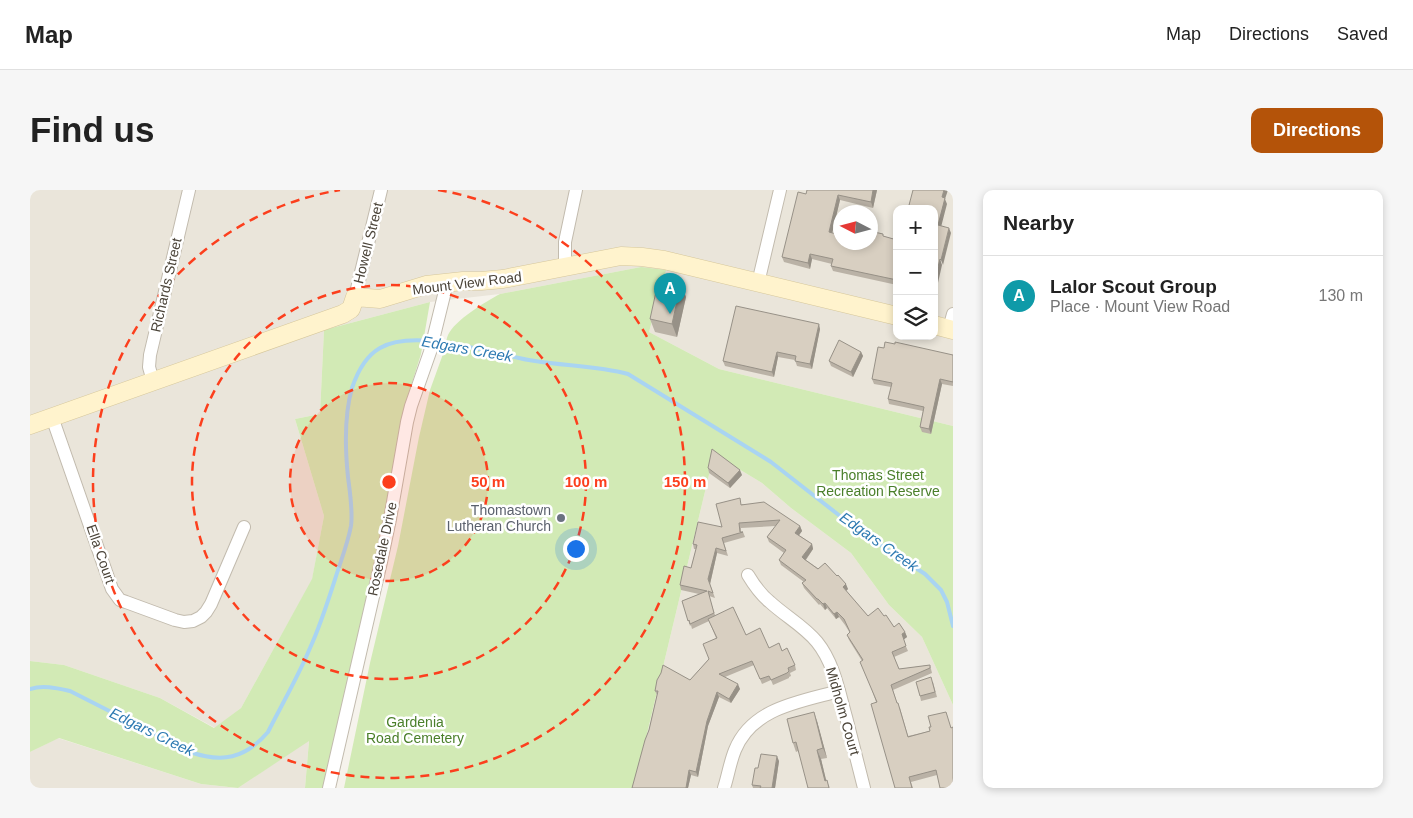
<!DOCTYPE html>
<html lang="en">
<head>
<meta charset="utf-8">
<style>
  body { margin:0; font-family:Helvetica,sans-serif; background:#f6f6f6; color:#222 }
  .controls { position:absolute; right:15px; top:15px; display:grid; overflow:hidden; border-radius:10px; box-shadow:0 2px 8px #0003 }
  .controls button { width:45px; height:45px; display:grid; place-items:center; padding:0; border:0; border-bottom:1px solid #e0e0e0; background:#fff; color:#222; font:25px sans-serif }
  .compass { position:absolute; left:803px; top:15px; width:45px; height:45px; border-radius:50%; background:#fff; box-shadow:0 2px 8px #0003; rotate:276deg }
  .you { position:absolute; left:545px; top:358px; width:18px; height:18px; margin:-12px; border:4px solid #fff; border-radius:50%; background:#1a73e8; box-shadow:0 0 0 8px #1a73e833 }
  .badge { display:grid; place-items:center; width:32px; height:32px; border-radius:50%; background:#b45309; color:#fff; font-size:16px; font-weight:700 }
  .pin { position:absolute; translate:-50% -41px; filter:drop-shadow(0 1px 2px #0008) }
  .pin::after { content:''; position:absolute; top:26px; width:18px; height:15px; background:inherit; clip-path:polygon(0 0,100% 0,50% 100%) }
  .list { margin:0; padding:0; list-style:none }
  h2 { display:flex; justify-content:space-between; align-items:center; height:65px; margin:0; padding:0 20px; font-size:21px }
  h2 small { font-size:16px; font-weight:400; color:#767676 }
  .list li { display:grid; grid-template-columns:32px 1fr auto; gap:15px; align-items:center; box-sizing:border-box; height:80px; padding:0 20px; border-top:1px solid #e0e0e0 }
  .list b { display:block; font-size:19px; white-space:nowrap }
  .list p { margin:0; font-size:16px; white-space:nowrap; color:#767676 }
  .list em { font-size:16px; font-style:normal; color:#767676 }
  .icon { flex:none; width:28px; height:28px; fill:none; stroke:currentColor; stroke-width:2; stroke-linecap:round; stroke-linejoin:round }
  .map { position:relative; flex:none; width:923px; height:598px; overflow:hidden; border-radius:10px }
  header { display:flex; align-items:center; gap:30px; box-sizing:border-box; height:70px; padding:0 25px; background:#fff; border-bottom:1px solid #e0e0e0 }
  header strong { font-size:24px }
  nav { display:flex; gap:28px; margin-inline-start:auto; font-size:18px }
  .intro { display:flex; align-items:center; justify-content:space-between; box-sizing:border-box; height:120px; padding:0 30px }
  h1 { margin:0; font-size:35px }
  .button { padding:12px 22px; border-radius:10px; background:#b45309; color:#fff; font-size:18px; font-weight:700 }
  main { display:flex; gap:30px; padding:0 30px }
  aside { flex:1; background:#fff; border-radius:10px; box-shadow:0 2px 8px #0003 }
  .map>svg:first-child { display:block }
  .residential { fill:#eae5da; fill-rule:evenodd }
  .green { fill:#d2eab5 }
  .lines { fill:none; stroke-linecap:round; stroke-linejoin:round }
  .stream { stroke:#a9d4f2; stroke-width:4 }
  .street-casing { stroke:#c2bbae; stroke-width:14 }
  .secondary-casing { stroke:#d6c79b; stroke-width:19 }
  .street { stroke:#fff; stroke-width:12 }
  .secondary { stroke:#fff3cd; stroke-width:18 }
  .wall { fill:#bab2a6 }
  .shaded-wall { fill:#979187 }
  .building { fill:#d8cfc1; stroke:#979187 }
  .ring { fill:none; stroke:#fc3f1d; stroke-width:2.5; stroke-dasharray:9 6 }
  .worship-dot { fill:#6b7280; stroke:#fff; stroke-width:2 }
  .labels { text-anchor:middle; stroke-width:5; stroke-linejoin:round; paint-order:stroke }
  .street-label { font-size:14px; fill:#4b4439; stroke:#fff }
  .park-label { font-size:14px; fill:#4a7f2a; stroke:#fff }
  .worship-label { font-size:14px; fill:#5b616d; stroke:#fff; text-anchor:end }
  .water-label { font-size:15px; font-style:italic; fill:#2e7ab2; stroke:#fff }
  .centre { fill:#fc3f1d; stroke:#fff; stroke-width:2.5 }
  .ring-label { font-size:15px; text-anchor:middle; font-weight:bold; fill:#fc3f1d; stroke:#fff; stroke-width:5; stroke-linejoin:round; paint-order:stroke }
</style>
</head>
<body>
<header>
<strong>Map</strong>
<nav><a>Map</a><a>Directions</a><a>Saved</a></nav>
</header>
<div class="intro"><h1>Find us</h1><a class="button">Directions</a></div>
<main>
<div class="map">
<svg width="923" height="598" viewBox="0 0 923 598">
  <rect width="100%" height="100%" fill="#f6f3ec"/>
  <g class="residential">
    <path d="M0 0H923V236L689 179 619 142 632 94 611 77 470 104 400 112 294 140 290 224 265 229 294 326 282 390 211 518 185 538 130 508 34 475 0 471ZM867 19H904V146H867ZM811 22H841V52H811Z"/>
    <path d="M684 264 732 293 761 318 821 363 859 415 892 447 923 515V598H604Z"/>
    <path d="M28 548 171 594 207 598H0V562Z"/>
    <path d="M279 550 275 598H208Z"/>
  </g>
  <g class="green">
    <path d="M611 77 636 80 619 142 689 179 923 236V515L892 447 859 415 821 363 761 318 732 293 684 264 604 598H314L340 473 368 356 389 247 400 200 413 164C417 158 415 152 418 145 425 130 455 112 470 104Z"/>
    <path d="M400 112 391 164 376 212 354 328 295 598H275L279 551 208 598 171 594 29 548 0 562V471L34 475 130 508 184 538 211 518 282 389 294 326 265 229 290 224 294 140Z"/>
  </g>
  <g class="lines">
    <path class="stream" d="M0 499C13 495 26 498 40 501L160 562C192 573 215 569 238 542 252 514 268 487 280 458 291 434 299 408 307 383 312 368 318 352 321 336 323 321 320 303 318 287 315 258 314 226 322 198 327 183 336 166 350 158 387 137 464 165 505 171 536 176 568 176 598 184L741 272 810 326 858 360 895 384 911 400 917 412 923 436"/>
    <defs>
      <g id="street">
        <path d="M535 77V52L546 0"/>
        <path d="M728 93 750 0"/>
        <path d="M325 107 351 0"/>
        <path d="M919 139 923 124"/>
        <path d="M123 191 119 177 120 165 159 0"/>
        <path d="M22 227 82 399 90 410 96 412 145 430 154 432 163 431 171 427 176 422 181 414 214 337"/>
        <path d="M718 385C724 395 731 405 740 412 755 426 774 436 787 452 804 473 809 502 816 527 822 551 828 574 834 598"/>
        <path d="M299 598 351 372 360 329 377 232 381 216 400 162 417 93"/>
        <path d="M694 598C698 586 700 572 705 560 722 518 769 512 809 501"/>
      </g>
      <g id="secondary">
        <path d="M904 135 923 140"/>
        <path d="M0 235 313 124 321 119 325 107 350 109 396 95 433 91H451L473 89 591 66 612 67 634 70 867 126"/>
      </g>
    </defs>
    <use href="#street" class="street-casing"/>
    <use href="#secondary" class="secondary-casing"/>
    <use href="#street" class="street"/>
    <use href="#secondary" class="secondary"/>
  </g>
  <g class="wall">
    <path d="M847 0 843 18 810 10 802 43 810 52 855 47 867 50V95L803 81 801 76 802 74 782 69 780 79 754 72 752 67 776 4Z"/>
    <path d="M656 107 647 147 625 142 620 129Z"/>
    <path d="M790 139 782 179 767 176 765 170 748 167 744 187 695 176 693 171Z"/>
    <path d="M854 158 923 165V196L912 194 901 244 892 242 890 237 893 221 859 214 858 209 861 197 844 194 842 189Z"/>
    <path d="M831 162 833 166 823 187 801 176 799 171Z"/>
    <path d="M678 278 712 285 700 298 679 283Z"/>
    <path d="M712 314 770 336 772 341 769 345 782 354 783 359 776 370 818 399 816 401 838 426H854L864 437 875 442 877 447 873 450 878 461 864 467 869 479 900 475 902 483 863 500 867 513 870 518 878 546 900 541 901 537 916 522 907 585 881 592 883 598H865L846 512 832 471 819 450 817 445 820 443 815 435 809 427 806 429 797 418 795 420 790 414 789 415 774 398 772 393 774 392 751 375 749 370 754 363 739 352 737 347 746 336 711 338V342H713L715 347 694 353 698 366 687 363 680 394 685 408 679 406 685 425 716 445 739 458 752 461 765 475 766 480 760 483 761 486 759 487V488L743 495 741 490 732 494 724 475 695 487 710 499 701 513 689 507 678 536 668 587 661 585 658 598H602L619 540 627 505 625 501 660 490 679 469 686 448 679 431 662 439 661 435 660 436 652 411 669 404 651 400 650 395 661 378 666 359H664L663 354 692 337Z"/>
    <path d="M903 492 907 507 891 511 890 506Z"/>
    <path d="M787 531 797 568 791 569 796 590 800 598 768 561 766 562 763 553Z"/>
    <path d="M749 571 745 598H723L722 595 728 578Z"/>
  </g>
  <g class="shaded-wall">
    <path d="M843 0H847L843 18 841 12Z"/>
    <path d="M914 0H918L915 9 917 14 910 41 908 35 912 7Z"/>
    <path d="M808 5 810 10 801 48 799 42Z"/>
    <path d="M919 38 921 43 913 75 911 70Z"/>
    <path d="M780 64 782 69 780 79 778 73Z"/>
    <path d="M910 69 912 75 905 106 904 93Z"/>
    <path d="M651 93 656 107 647 147 642 134Z"/>
    <path d="M789 134 790 139 782 179 780 174Z"/>
    <path d="M747 162 748 167 744 187 742 182Z"/>
    <path d="M831 162 833 166 823 187 821 182Z"/>
    <path d="M910 189 912 194 901 244 899 239Z"/>
    <path d="M710 280 712 285 700 298 698 293Z"/>
    <path d="M770 336 772 341 767 348 765 343Z"/>
    <path d="M782 354 783 359 774 372 772 367Z"/>
    <path d="M686 358 687 363 680 394 678 389Z"/>
    <path d="M816 394 818 399 815 402 813 397Z"/>
    <path d="M795 413 797 418 795 420 793 414Z"/>
    <path d="M807 422 809 427 806 429 804 424Z"/>
    <path d="M875 442 877 447 873 450 872 444Z"/>
    <path d="M708 494 710 499 701 513 699 509Z"/>
    <path d="M687 502 689 507 678 536 668 587 666 582 677 531Z"/>
    <path d="M784 522 787 531 797 568 793 558Z"/>
    <path d="M787 560 791 569 798 598 795 591Z"/>
    <path d="M747 566 749 571 745 598H742Z"/>
    <path d="M659 580 661 585 658 598H656Z"/>
  </g>
  <g class="building">
    <path d="M777 0H843L841 12 808 5 799 42 810 45V52H840V41L853 44V46L867 50V90L801 76 803 69 780 64 778 73 752 67 768 2 776 4Z"/>
    <path d="M883 0H914L912 7 915 8 908 35 919 38 911 70 910 69 904 93V19H878Z"/>
    <path d="M629 88 651 93 642 134 620 129Z"/>
    <path d="M706 116 789 134 780 174 765 171 766 166 747 162 742 182 693 171Z"/>
    <path d="M809 150 831 162 821 182 799 171Z"/>
    <path d="M855 152 865 154V152L923 165V192L910 189 899 239 890 237 894 217 858 209 862 193 842 189 848 157 854 158Z"/>
    <path d="M682 259 710 280 698 293 678 278Z"/>
    <path d="M710 308 711 315 734 312 770 336 765 343 782 354 772 367 774 369 788 379 795 373 807 386 808 385 816 394 813 397 838 426 848 418 854 426 856 425 864 437 869 433 875 442 872 444 876 456 862 462 869 479 900 475V478L861 495 867 513H868L878 547 900 541 899 537H901L898 526 916 522 921 538 923 537V598H910L906 580 879 587 882 598H865L841 514 847 512 830 472 833 470 817 445 820 442 814 429 807 422 804 424 795 413 793 414 788 409H787L772 393 776 390 749 370 756 360 737 347 750 330 709 333 710 342H713L692 348 696 361 686 358 678 389 683 403 678 401 684 423 660 434 659 430 658 431 652 411 677 401 650 395 654 376 661 378 667 355 663 354 668 332 692 337 686 314Z"/>
    <path d="M703 417 716 445 730 438 739 458 749 453 752 461 757 458 765 475 758 478 759 481 757 483 741 490 739 486 730 489 722 471 689 484 708 494 699 509 687 502 677 531 666 582 659 580 656 598H602L615 550 619 540 628 501H625L627 490 631 483 633 475 660 490 679 469 673 454 687 448 678 429Z"/>
    <path d="M901 487 905 502 890 506 886 492Z"/>
    <path d="M784 522 793 558 787 560 795 591 797 590 799 598H778L766 552 763 553 757 529Z"/>
    <path d="M731 564 747 566 742 598H730L731 596 722 595 725 578H728Z"/>
  </g>
  <circle cx="359" cy="292" r="99" fill="#fc3f1d" fill-opacity=".12"/>
  <g class="ring">
    <circle cx="359" cy="292" r="99"/>
    <circle cx="359" cy="292" r="197"/>
    <path d="M408 0A296 296 0 1 1 310 0"/>
  </g>
  <circle class="worship-dot" cx="531" cy="328" r="5"/>
  <g class="labels">
    <g class="street-label">
      <text transform="translate(338 53) rotate(-76)" y="5">Howell Street</text>
      <text transform="translate(437 93) rotate(-7)" y="5">Mount View Road</text>
      <text transform="translate(136 95) rotate(-77)" y="5">Richards Street</text>
      <text transform="translate(352 359) rotate(-78)" y="5">Rosedale Drive</text>
      <text transform="translate(71 364) rotate(71)" y="5">Ella Court</text>
      <text transform="translate(813 521) rotate(74)" y="5">Midholm Court</text>
    </g>
    <g class="park-label">
      <text x="848" y="290">Thomas Street<tspan x="848" dy="16">Recreation Reserve</tspan></text>
      <text x="385" y="537">Gardenia<tspan x="385" dy="16">Road Cemetery</tspan></text>
    </g>
    <g class="worship-label">
      <text x="521" y="325">Thomastown<tspan x="521" dy="16">Lutheran Church</tspan></text>
    </g>
    <g class="water-label">
      <text transform="translate(437 159) rotate(10)" y="5">Edgars Creek</text>
      <text transform="translate(849 352) rotate(35)" y="5">Edgars Creek</text>
      <text transform="translate(122 542) rotate(26)" y="5">Edgars Creek</text>
    </g>
  </g>
  <circle cx="359" cy="292" r="8" class="centre"/>
  <g class="ring-label">
    <text x="458" y="297">50 m</text>
    <text x="556" y="297">100 m</text>
    <text x="655" y="297">150 m</text>
  </g>
</svg>
<div class="controls">
<button>+</button>
<button>−</button>
<button><svg class="icon" aria-label="layers" viewBox="0 0 24 24"><path d="M12 4l9 5-9 5-9-5zM3 14l9 5 9-5"/></svg></button>
</div>
<svg class="compass" viewBox="-18 -18 36 36"><path d="M0-13l5 13h-10z" fill="#e53935"/><path d="M0 13l5-13h-10z" fill="#767676"/></svg>
<div class="you"></div>
<div class="pin badge" style="left:640px;top:124px;background:#0f9aa8">A</div>
</div>
<aside>
<h2>Nearby<small></small></h2>
<ul class="list">
<li><span class="badge" style="background:#0f9aa8">A</span><div><b>Lalor Scout Group</b><p>Place · Mount View Road</p></div><em>130 m</em></li>
</ul>
</aside>
</main>
</body>
</html>
